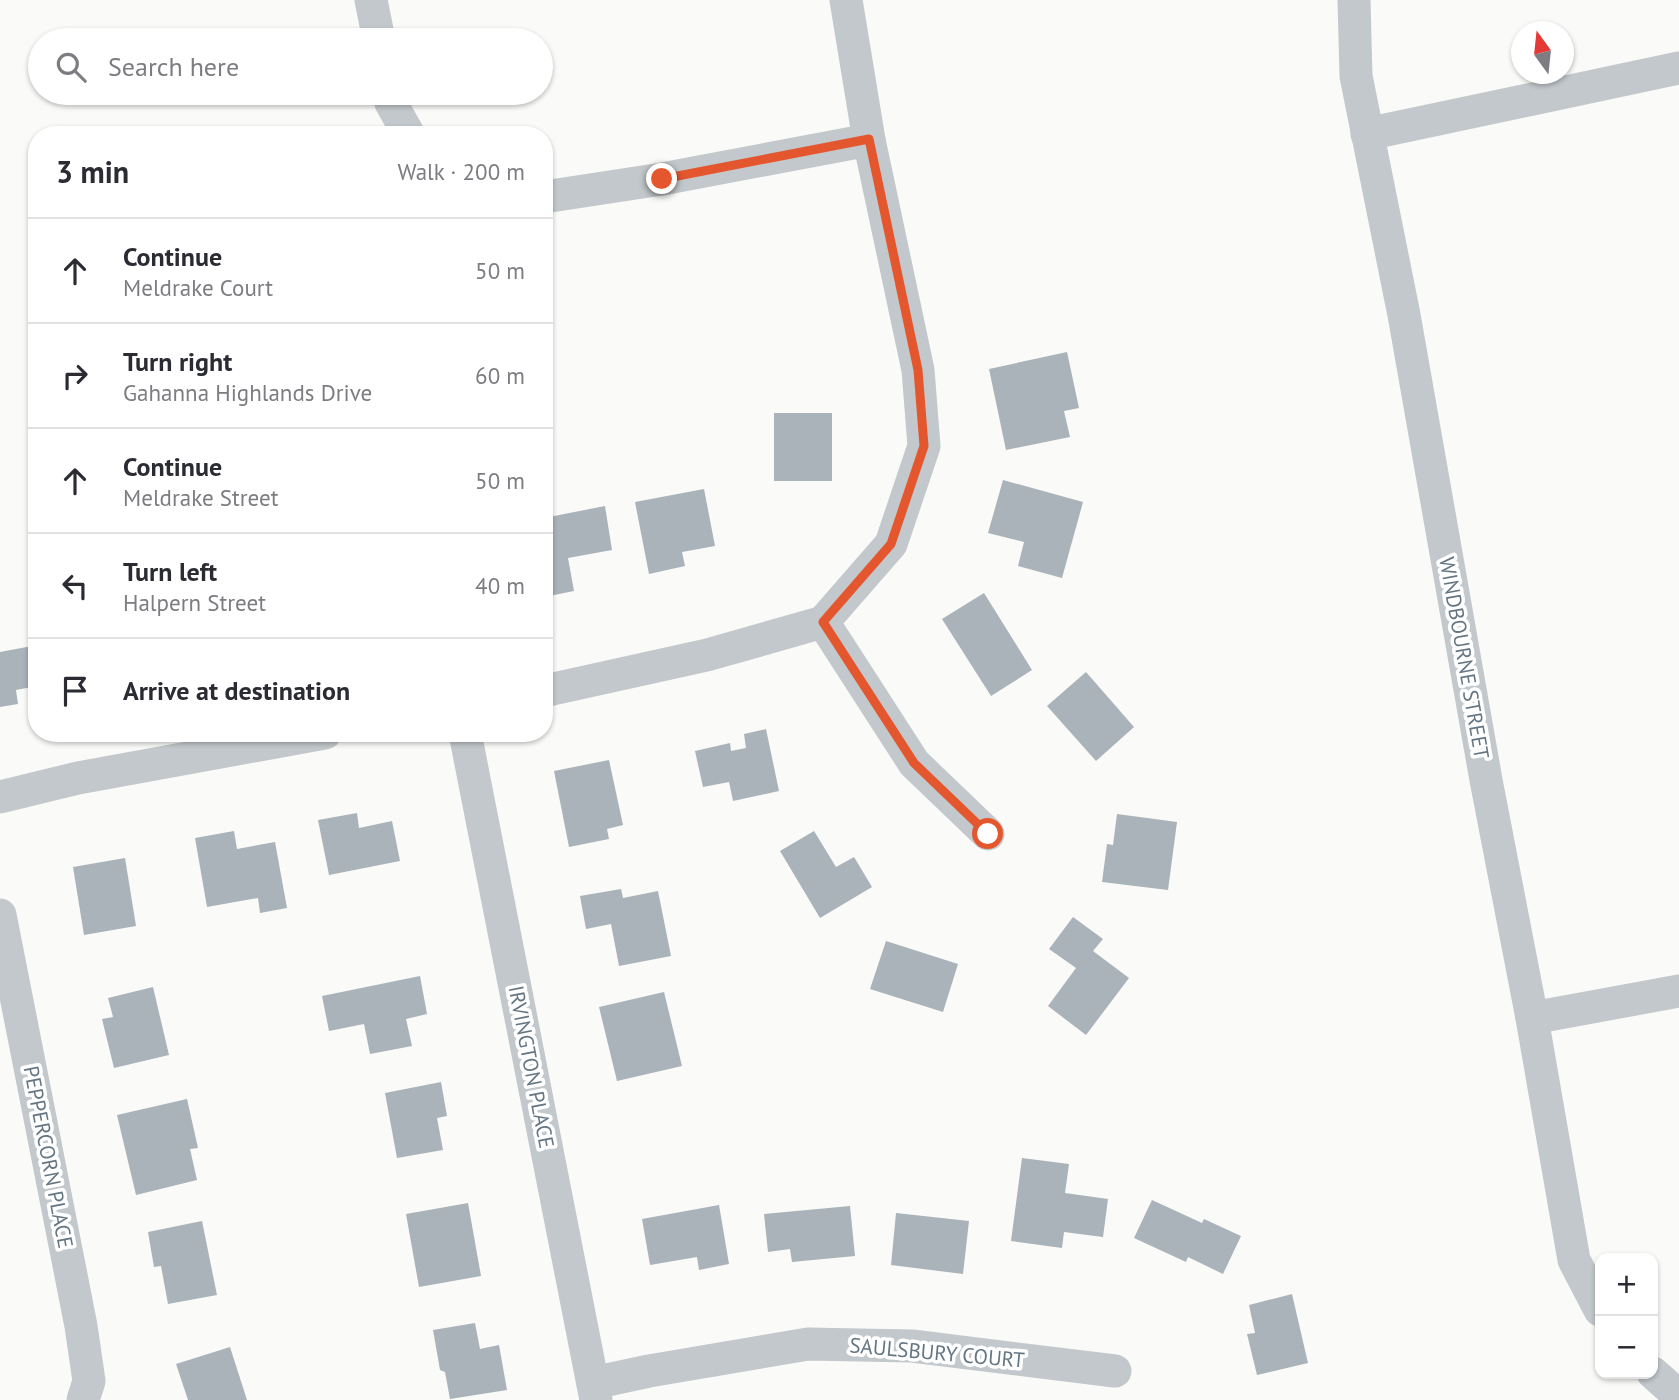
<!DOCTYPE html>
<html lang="en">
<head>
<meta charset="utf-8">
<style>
  body { margin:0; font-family:"PT Sans",sans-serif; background:#f2f2f3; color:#2b2b33 }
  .controls { position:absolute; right:21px; bottom:21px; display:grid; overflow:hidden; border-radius:14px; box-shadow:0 2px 5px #0004 }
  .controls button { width:63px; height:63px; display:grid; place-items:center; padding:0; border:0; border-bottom:2px solid #e1e1e2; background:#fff; color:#2b2b33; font:35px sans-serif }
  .compass { position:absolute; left:1511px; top:21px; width:63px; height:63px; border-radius:50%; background:#fff; box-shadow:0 2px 5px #0004; rotate:345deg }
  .stop { position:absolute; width:21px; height:21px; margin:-16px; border:5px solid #e4572e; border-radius:50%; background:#fff }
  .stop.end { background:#e4572e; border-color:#fff; box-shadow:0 2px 7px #0008 }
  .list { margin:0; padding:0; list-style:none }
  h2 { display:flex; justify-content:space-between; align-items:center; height:91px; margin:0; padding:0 28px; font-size:30px }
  h2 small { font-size:23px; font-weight:400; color:#7c7c81 }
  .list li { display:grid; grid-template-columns:46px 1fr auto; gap:21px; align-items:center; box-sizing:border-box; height:105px; padding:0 28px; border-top:2px solid #e1e1e2 }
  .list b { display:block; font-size:26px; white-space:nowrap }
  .list p { margin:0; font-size:23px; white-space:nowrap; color:#7c7c81 }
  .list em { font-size:23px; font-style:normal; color:#7c7c81 }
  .icon { flex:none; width:38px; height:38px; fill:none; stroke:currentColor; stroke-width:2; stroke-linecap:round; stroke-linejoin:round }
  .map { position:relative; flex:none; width:1679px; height:1400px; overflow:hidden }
  .search { position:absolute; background:#fff; box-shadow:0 2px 5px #0004; left:28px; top:28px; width:525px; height:77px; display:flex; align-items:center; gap:18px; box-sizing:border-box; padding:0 24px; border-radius:38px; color:#7c7c81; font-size:26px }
  .panel { position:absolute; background:#fff; box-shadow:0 2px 5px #0004; left:28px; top:126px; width:525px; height:616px; border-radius:28px }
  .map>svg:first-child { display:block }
  .building { fill:#aab3b9 }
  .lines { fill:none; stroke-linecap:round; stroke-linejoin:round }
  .street { stroke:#c3c8cc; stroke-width:33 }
  .route { stroke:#e4572e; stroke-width:9 }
  .labels { text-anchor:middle; stroke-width:7; stroke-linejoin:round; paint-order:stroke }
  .street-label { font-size:21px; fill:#657683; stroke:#fff }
</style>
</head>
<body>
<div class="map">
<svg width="1679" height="1400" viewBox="0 0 1679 1400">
  <rect width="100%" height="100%" fill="#fafaf8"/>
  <g class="building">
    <path d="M1067 352 1079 408 1064 411 1070 437 1006 450 989 369Z"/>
    <rect x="774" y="413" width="58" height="68"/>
    <path d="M1003 480 1083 502 1062 578 1018 566 1024 542 988 533Z"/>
    <path d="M704 489 715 546 682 552 685 566 649 574 635 502Z"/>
    <path d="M605 506 612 550 568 558 574 591 544 597V557H547L544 542V518Z"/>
    <path d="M984 593 1032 670 991 696 942 619Z"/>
    <path d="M32 646 37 670V686L16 690 18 704 0 707V652Z"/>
    <path d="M1086 672 1134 727 1096 761 1047 706Z"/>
    <path d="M766 729 779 791 733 801 729 782 703 787 695 751 730 743 731 751 746 748 744 734Z"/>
    <path d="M609 760 623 825 607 829 609 839 569 847 554 771Z"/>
    <path d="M357 813 359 828 392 821 400 861 329 875 318 820Z"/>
    <path d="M1117 814 1177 822 1168 890 1102 882 1107 844 1113 845Z"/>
    <path d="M234 831 237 849 275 842 287 908 260 913 258 898 207 907 195 838Z"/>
    <path d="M814 831 836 867 854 857 872 887 820 918 780 851Z"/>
    <path d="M125 858 136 926 84 935 73 867Z"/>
    <path d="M621 889 623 898 658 891 671 956 619 966 611 924 586 929 580 896Z"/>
    <path d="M1073 917 1103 939 1093 951 1129 978 1086 1035 1048 1006 1076 968 1049 949Z"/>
    <path d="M886 941 958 964 943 1012 870 989Z"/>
    <path d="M420 976 427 1014 406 1019 412 1046 370 1054 364 1024 329 1031 322 996Z"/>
    <path d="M153 987 169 1055 114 1068 102 1019 113 1017 108 998Z"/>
    <path d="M664 992 682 1066 617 1081 599 1007Z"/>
    <path d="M441 1082 447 1116 437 1118 443 1150 397 1158 385 1093Z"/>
    <path d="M187 1099 198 1148 190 1149 197 1180 136 1195 117 1115Z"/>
    <path d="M1022 1158 1069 1164 1065 1193 1108 1199 1103 1237 1064 1232 1062 1248 1011 1241Z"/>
    <path d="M1152 1200 1202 1223 1204 1219 1241 1236 1223 1274 1188 1257 1186 1262 1134 1238Z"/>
    <path d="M468 1203 481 1276 419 1287 406 1214Z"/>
    <path d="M719 1205 729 1264 699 1270 697 1257 650 1265 642 1219Z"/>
    <path d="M850 1206 855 1256 792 1262 790 1249 768 1252 764 1214Z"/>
    <path d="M896 1213 969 1221 963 1274 891 1265Z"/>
    <path d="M202 1221 217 1295 168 1304 161 1266 154 1267 148 1232Z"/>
    <path d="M1292 1294 1308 1363 1257 1375 1247 1334 1255 1333 1249 1305Z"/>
    <path d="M475 1323 480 1349 499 1345 507 1390 450 1399 445 1372 440 1370 433 1330Z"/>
    <path d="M230 1347 247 1400H188L176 1364Z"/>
  </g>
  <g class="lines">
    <g class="street">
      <path d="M371 0 379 40"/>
      <path d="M1354 0 1356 76 1404 315 1486 780 1532 1018 1574 1260 1600 1310"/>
      <path d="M389 93 391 103 409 135"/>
      <path d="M1367 134 1679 68"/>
      <path d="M544 197 662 179 869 140"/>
      <path d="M823 622 914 763 988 834"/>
      <path d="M544 691 707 655 823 622 891 544 924 446 918 370 869 140 846 0"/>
      <path d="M465 733 596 1400"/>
      <path d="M0 797 78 778 325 733"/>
      <path d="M0 915 81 1326 89 1381 83 1400"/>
      <path d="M1532 1018 1679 991"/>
      <path d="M1653 1373 1679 1396"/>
      <path d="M593 1383 649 1371 808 1344 912 1346 1115 1371"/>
    </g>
  </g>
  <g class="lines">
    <path class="route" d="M662 179 869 139 918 370 924 446 891 544 823 622 914 763 988 834"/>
  </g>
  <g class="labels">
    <g class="street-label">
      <text transform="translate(1464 658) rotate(80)" y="7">WINDBOURNE STREET</text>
      <text transform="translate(531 1067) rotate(79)" y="7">IRVINGTON PLACE</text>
      <text transform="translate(48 1157) rotate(79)" y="7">PEPPERCORN PLACE</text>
      <text transform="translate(937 1353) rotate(5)" y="7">SAULSBURY COURT</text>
    </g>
  </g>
</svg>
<div class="controls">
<button>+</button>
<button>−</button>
</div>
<svg class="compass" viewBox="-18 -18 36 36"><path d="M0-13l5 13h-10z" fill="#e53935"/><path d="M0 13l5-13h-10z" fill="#7c7c81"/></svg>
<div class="stop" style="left:988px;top:834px"></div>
<div class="stop end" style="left:662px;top:179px"></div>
<div class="search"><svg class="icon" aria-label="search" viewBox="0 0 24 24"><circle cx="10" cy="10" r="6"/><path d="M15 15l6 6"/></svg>Search here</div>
<section class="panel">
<h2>3 min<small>Walk · 200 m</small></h2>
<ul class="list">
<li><svg class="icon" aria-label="ahead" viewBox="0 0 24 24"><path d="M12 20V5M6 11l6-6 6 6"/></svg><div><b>Continue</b><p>Meldrake Court</p></div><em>50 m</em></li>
<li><svg class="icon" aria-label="right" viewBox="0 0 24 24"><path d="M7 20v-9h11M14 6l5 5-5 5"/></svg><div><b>Turn right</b><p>Gahanna Highlands Drive</p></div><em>60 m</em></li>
<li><svg class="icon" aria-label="ahead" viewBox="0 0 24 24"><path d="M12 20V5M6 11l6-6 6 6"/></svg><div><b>Continue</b><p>Meldrake Street</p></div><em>50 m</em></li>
<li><svg class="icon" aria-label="left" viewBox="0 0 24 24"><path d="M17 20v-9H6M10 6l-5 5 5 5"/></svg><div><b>Turn left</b><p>Halpern Street</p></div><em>40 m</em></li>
<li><svg class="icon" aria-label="arrive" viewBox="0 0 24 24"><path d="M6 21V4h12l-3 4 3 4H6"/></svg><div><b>Arrive at destination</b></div></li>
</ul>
</section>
</div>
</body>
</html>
